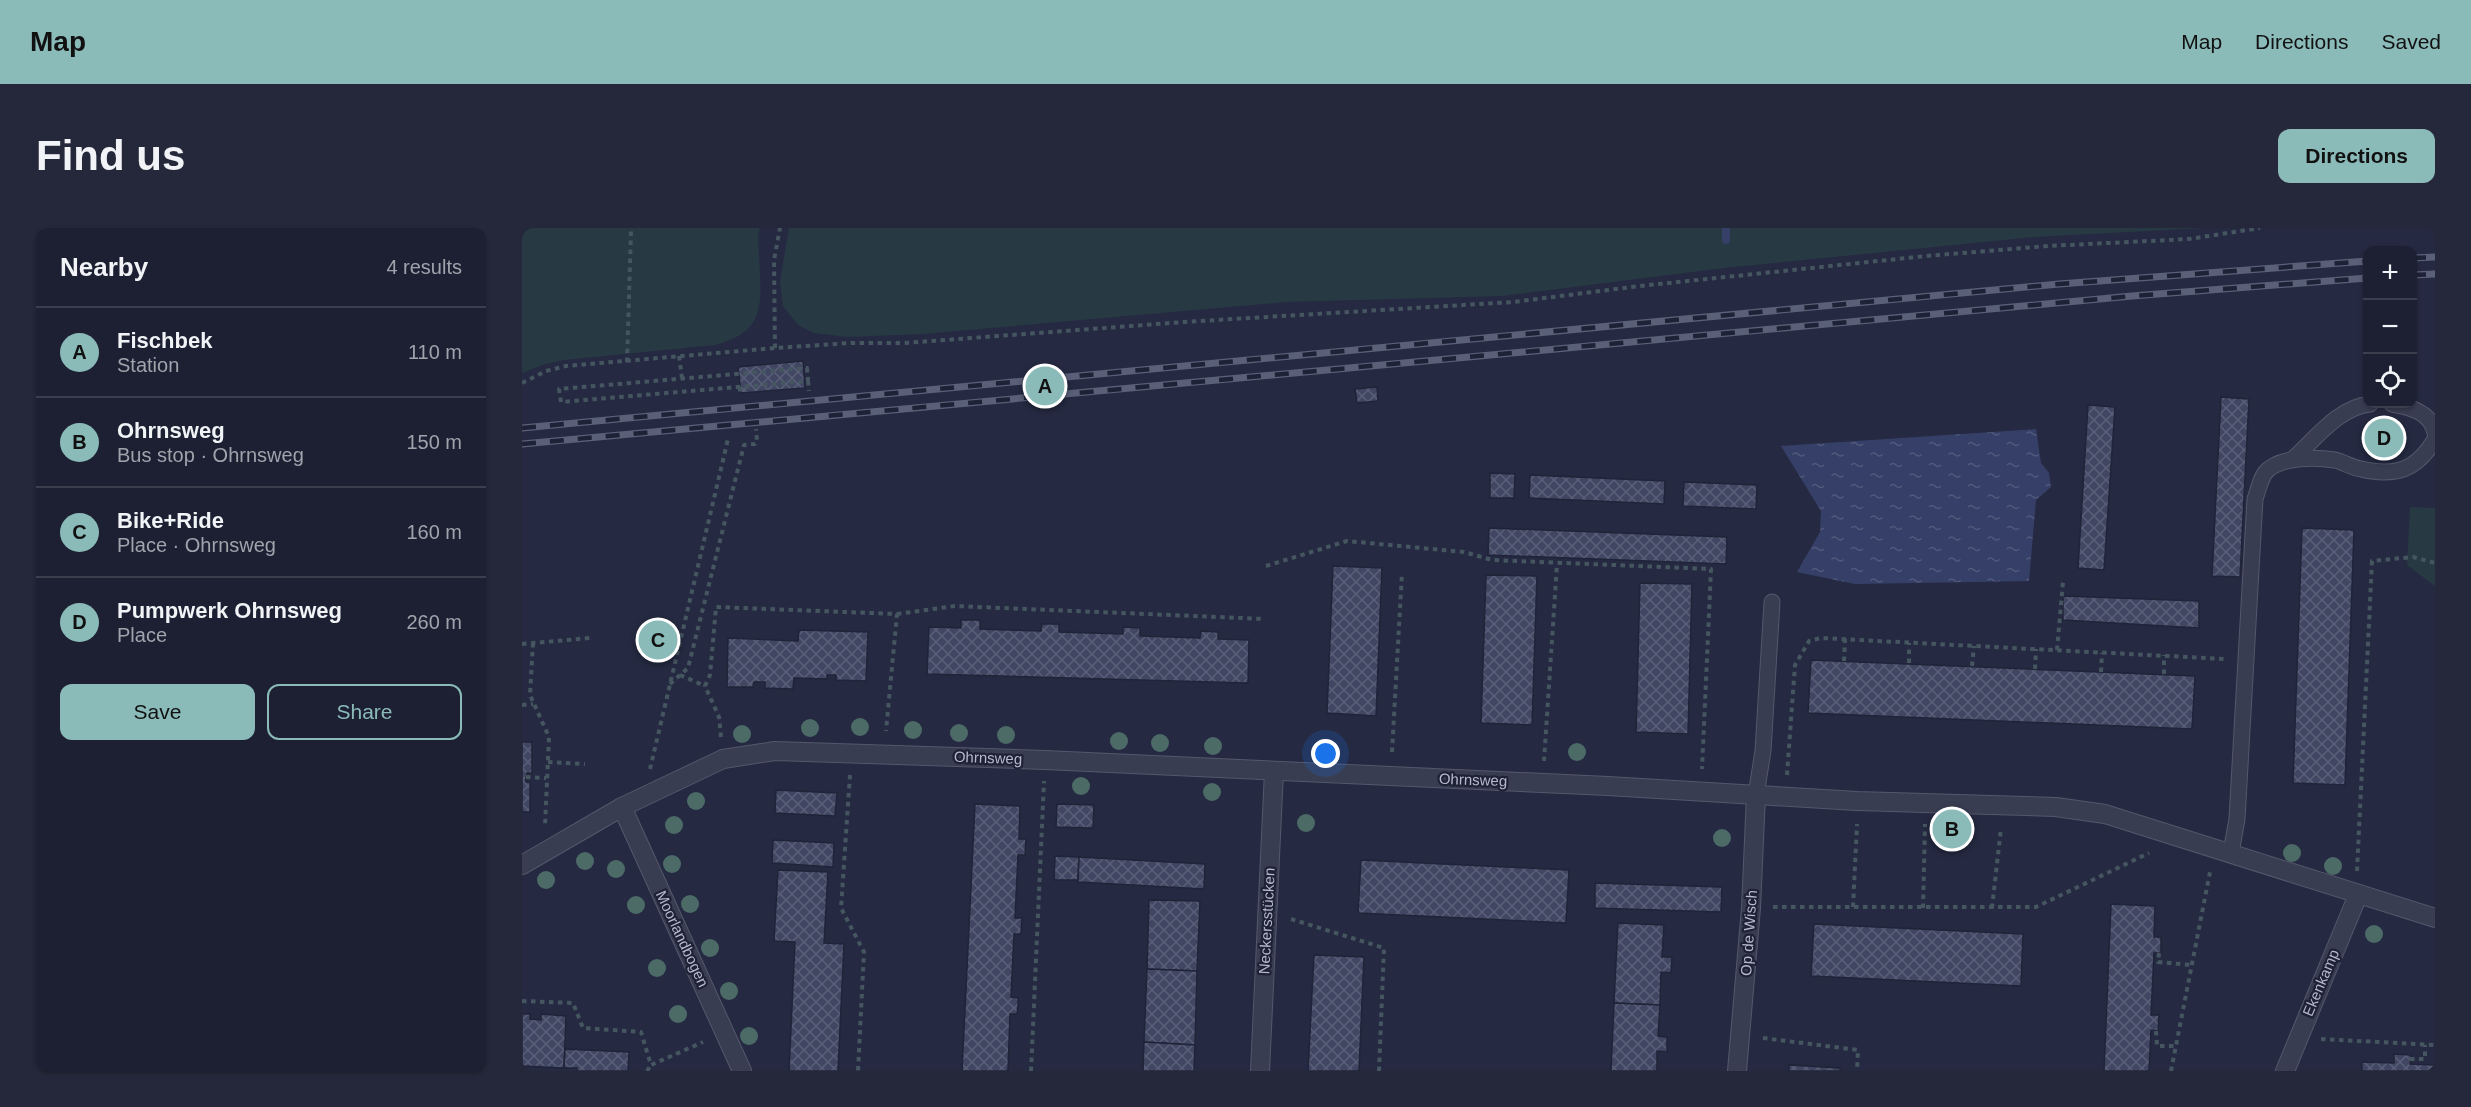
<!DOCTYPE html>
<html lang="en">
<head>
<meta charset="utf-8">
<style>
  body { margin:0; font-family:Arial,sans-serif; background:#25283a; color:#f1f3f6 }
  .controls { position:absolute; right:18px; top:18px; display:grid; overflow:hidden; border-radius:12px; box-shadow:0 2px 4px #0004 }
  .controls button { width:54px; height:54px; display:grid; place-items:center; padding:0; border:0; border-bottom:2px solid #3a3e4d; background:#1c2032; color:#f1f3f6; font:30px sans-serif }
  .you { position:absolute; left:804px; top:526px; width:21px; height:21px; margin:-15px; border:4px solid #fff; border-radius:50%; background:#1a73e8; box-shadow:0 0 0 9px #1a73e833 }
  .badge { display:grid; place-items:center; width:39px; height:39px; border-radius:50%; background:#8bbbb9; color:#111; font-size:20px; font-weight:700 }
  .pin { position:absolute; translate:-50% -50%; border:3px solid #fff; box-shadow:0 2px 6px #0006 }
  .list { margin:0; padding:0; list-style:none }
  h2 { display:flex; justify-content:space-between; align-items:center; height:78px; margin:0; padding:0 24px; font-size:26px }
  h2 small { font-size:20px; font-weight:400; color:#a0a3ac }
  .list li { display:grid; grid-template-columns:39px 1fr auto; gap:18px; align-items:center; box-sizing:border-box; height:90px; padding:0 24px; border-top:2px solid #3a3e4d }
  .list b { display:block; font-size:22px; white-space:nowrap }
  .list p { margin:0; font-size:20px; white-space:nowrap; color:#a0a3ac }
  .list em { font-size:20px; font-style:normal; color:#a0a3ac }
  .actions { display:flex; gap:12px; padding:18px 24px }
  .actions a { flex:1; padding:14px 0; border:2px solid #8bbbb9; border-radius:12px; text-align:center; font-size:21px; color:#8bbbb9 }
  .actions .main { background:#8bbbb9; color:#111 }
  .icon { flex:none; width:33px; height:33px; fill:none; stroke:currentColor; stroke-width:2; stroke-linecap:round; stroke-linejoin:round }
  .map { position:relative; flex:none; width:1913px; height:843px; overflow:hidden; border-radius:12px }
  header { display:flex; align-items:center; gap:36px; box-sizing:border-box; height:84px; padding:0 30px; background:#8bbbb9; color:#111 }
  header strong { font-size:28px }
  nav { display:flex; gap:33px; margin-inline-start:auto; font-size:21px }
  .intro { display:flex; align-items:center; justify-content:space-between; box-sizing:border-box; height:144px; padding:0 36px }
  h1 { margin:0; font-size:42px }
  .button { padding:15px 27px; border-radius:12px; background:#8bbbb9; color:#111; font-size:21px; font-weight:700 }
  main { display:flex; gap:36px; padding:0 36px }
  aside { flex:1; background:#1c2032; border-radius:12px; box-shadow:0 2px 4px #0004 }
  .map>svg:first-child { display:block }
  .green { fill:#273943 }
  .water { fill:url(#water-ripples) }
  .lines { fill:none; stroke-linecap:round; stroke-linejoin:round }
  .stream { stroke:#363f68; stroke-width:8 }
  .building { fill:url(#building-cross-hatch); stroke:#202439; stroke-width:1.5 }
  .lane-casing { stroke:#54586c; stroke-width:17 }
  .street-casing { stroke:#54586c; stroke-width:20 }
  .path { stroke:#455660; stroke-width:4; stroke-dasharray:4.5 4.5; stroke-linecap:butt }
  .lane { stroke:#393d52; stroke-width:15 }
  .street { stroke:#393d52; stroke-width:18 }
  .rail-casing { stroke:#5b6079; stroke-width:7 }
  .rail { stroke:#1e2237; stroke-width:4.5; stroke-dasharray:14; stroke-linecap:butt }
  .tree { fill:#4c6a66 }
  .labels { text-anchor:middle; stroke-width:4.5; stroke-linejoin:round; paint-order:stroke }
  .street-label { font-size:15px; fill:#b6b9cc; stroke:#1e2237 }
</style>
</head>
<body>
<header>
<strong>Map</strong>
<nav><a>Map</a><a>Directions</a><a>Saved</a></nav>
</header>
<div class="intro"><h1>Find us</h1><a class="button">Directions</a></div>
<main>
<aside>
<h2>Nearby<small>4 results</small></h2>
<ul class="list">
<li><span class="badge">A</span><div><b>Fischbek</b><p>Station</p></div><em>110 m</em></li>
<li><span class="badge">B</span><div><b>Ohrnsweg</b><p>Bus stop · Ohrnsweg</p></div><em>150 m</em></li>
<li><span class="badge">C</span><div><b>Bike+Ride</b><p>Place · Ohrnsweg</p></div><em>160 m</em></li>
<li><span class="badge">D</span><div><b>Pumpwerk Ohrnsweg</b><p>Place</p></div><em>260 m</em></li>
</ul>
<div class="actions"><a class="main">Save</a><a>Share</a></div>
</aside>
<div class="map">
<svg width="1913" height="843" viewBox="0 0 1913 843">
  <defs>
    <pattern id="water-ripples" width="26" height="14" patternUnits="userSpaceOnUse" patternTransform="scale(1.5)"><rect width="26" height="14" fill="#363f68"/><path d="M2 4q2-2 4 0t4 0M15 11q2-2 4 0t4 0" fill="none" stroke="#51597c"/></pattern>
    <pattern id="building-cross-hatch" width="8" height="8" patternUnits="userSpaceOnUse" patternTransform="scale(1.5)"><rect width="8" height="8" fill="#414763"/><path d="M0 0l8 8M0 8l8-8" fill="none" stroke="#5a5f78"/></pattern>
  </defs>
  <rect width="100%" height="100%" fill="#252a42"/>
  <g class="green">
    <path d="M0 0H238C235 9 237 19 237 28 239 74 246 103 193 117L42 132 23 136 0 145Z"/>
    <path d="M267 0H1682L1513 9 1202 40 980 68 764 74 401 106 325 109 292 105 276 97 261 78 258 53Z"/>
    <path d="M1888 279 1913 280V358L1885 337Z"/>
  </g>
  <path class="water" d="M1514 201 1519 235 1527 245 1529 259 1514 272 1507 353 1333 356 1275 344 1298 304 1299 283 1259 218Z"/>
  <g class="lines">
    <path class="stream" d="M1204 12V0"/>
  </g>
  <g class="building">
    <path d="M281 133 283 160 219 165 216 139Z"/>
    <path d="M855 159 856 173 835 175 833 161Z"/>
    <path d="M1699 169 1727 171 1718 349 1690 348Z"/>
    <path d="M1566 177 1593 179 1582 342 1556 340Z"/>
    <path d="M1849 196H1874V226L1849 225Z"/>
    <path d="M968 245 993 246 992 270H968Z"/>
    <path d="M1008 247 1143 253 1142 276 1007 270Z"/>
    <path d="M1162 254 1235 257 1234 281 1161 278Z"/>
    <path d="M967 300 1205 309 1204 336 966 327Z"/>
    <path d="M1780 300 1832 302 1823 557 1771 555Z"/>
    <path d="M811 338 860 340 854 488 805 485Z"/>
    <path d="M964 347 1015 348 1010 497 959 495Z"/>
    <path d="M1118 355 1170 356 1166 506 1114 504Z"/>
    <path d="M1541 368 1677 373V400L1541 392Z"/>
    <path d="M439 392H458V401L519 403 520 396H537V404L601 406V399L618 400V408L678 410 679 403 696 404V411L727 412 726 455 405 446 407 399 439 400Z"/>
    <path d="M126 396 151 402 145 427 120 422Z"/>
    <path d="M277 402 346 404 344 453 314 452V447H305V451L272 450 271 461 243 460V454H232L231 459H205L206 410 276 413Z"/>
    <path d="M1289 432 1673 448 1670 501 1286 485Z"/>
    <path d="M0 514H10V545H5L4 549V554H8V584H0Z"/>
    <path d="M254 562 315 565 313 588 253 585Z"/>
    <path d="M453 576 498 578 497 611H504L503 627H496L493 690H500L499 706H492L489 769 496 770V778L495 786H488L486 843H440Z"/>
    <path d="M535 576 572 577 571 600 534 599Z"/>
    <path d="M251 612 312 615 311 639 250 635Z"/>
    <path d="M533 628 557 629 556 652H532Z"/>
    <path d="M557 629 683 636 682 661 556 654Z"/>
    <path d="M839 632 1047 642 1044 695 836 685Z"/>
    <path d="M256 642 306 644 302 715 322 716 316 843H267L273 714 252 713Z"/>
    <path d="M1073 655 1200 659 1199 684 1073 680Z"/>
    <path d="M627 672 678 673 675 743 625 741Z"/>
    <path d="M1589 676 1633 678 1632 709H1639V725H1632L1629 787H1637L1636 803 1629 802 1627 843H1582Z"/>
    <path d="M1096 695 1142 697 1140 729H1150L1149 745 1139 744 1138 777 1092 775Z"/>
    <path d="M1292 696 1501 706 1499 758 1289 748Z"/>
    <path d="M792 727 842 729 837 843H786Z"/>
    <path d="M625 741 675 743 673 817 622 814Z"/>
    <path d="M1092 775 1138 777 1136 808 1145 809V824L1135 823V843H1089Z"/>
    <path d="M0 786H8V791L19 792V786L44 788 42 840 0 838Z"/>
    <path d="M622 814 673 817 672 843H621Z"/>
    <path d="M43 821 107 824 106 843H55V840H42Z"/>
    <path d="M1872 826 1889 827 1888 836 1913 837V843H1840V834L1872 835Z"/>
    <path d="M1267 837 1318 840V843H1267Z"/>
  </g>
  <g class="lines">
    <defs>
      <g id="lane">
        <path d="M1870 176C1888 179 1909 184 1913 205"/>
        <path d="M1771 231C1793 211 1817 179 1848 176"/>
        <path d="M1234 567 1241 523 1250 374"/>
        <path d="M1709 625 1715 591 1733 271C1736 263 1738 252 1743 245 1756 228 1794 229 1813 232 1822 234 1830 240 1839 241 1874 249 1895 242 1913 211"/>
      </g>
      <g id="street">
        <path d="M100 579 220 843"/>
        <path d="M0 637 100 579 201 531 253 523 523 532 1086 558 1335 573 1534 579 1583 586 1913 690"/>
        <path d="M738 843 752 543"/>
        <path d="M1215 843 1229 680 1234 567"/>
        <path d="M1763 843 1836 667"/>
      </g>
    </defs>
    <use href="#lane" class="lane-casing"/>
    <use href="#street" class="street-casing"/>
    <g class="path">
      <path d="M253 120 252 32 258 0"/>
      <path d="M157 128 160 150"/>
      <path d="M105 134 109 3"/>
      <path d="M285 140 286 153 39 174 37 161Z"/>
      <path d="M286 153 287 163"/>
      <path d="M0 155 24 143 44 138 253 120 329 115H383L662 94 991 74 1118 58 1404 28 1526 18 1667 11 1738 0"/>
      <path d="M218 159V165"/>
      <path d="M744 338 825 313 942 324 970 332 1189 341 1180 541"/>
      <path d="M375 386 433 378 743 391"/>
      <path d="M11 415 8 467 27 509 23 598"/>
      <path d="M0 416 68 410"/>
      <path d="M1535 422 1541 354"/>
      <path d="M1322 433 1323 411"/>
      <path d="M1387 435V415"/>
      <path d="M1450 438 1452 418"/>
      <path d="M1513 441 1514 421"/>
      <path d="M1579 444 1580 425"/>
      <path d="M1642 446V427"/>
      <path d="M158 447 183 458"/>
      <path d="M148 456 166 440 222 217 233 216 235 213 234 201"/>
      <path d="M0 477 11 476"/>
      <path d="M199 509 197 489 183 458 188 447 194 379 375 386 364 503"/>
      <path d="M870 524 880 345"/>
      <path d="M1022 533 1035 336"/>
      <path d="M26 534 63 536"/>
      <path d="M128 541 206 211"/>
      <path d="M328 547 319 680 342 724 336 843"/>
      <path d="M1265 547 1273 437 1287 413 1299 410 1703 431"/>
      <path d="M4 549 24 550"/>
      <path d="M1835 643 1850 333 1891 329 1913 335"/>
      <path d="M1251 679H1514L1627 625"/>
      <path d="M1331 679 1335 596"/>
      <path d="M1401 680 1403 596"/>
      <path d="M1470 680 1479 600"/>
      <path d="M769 691 862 720 857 843"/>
      <path d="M1637 725 1636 734 1669 737"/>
      <path d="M0 773 51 775 61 800 119 804 129 837 181 814"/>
      <path d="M1634 803 1635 818H1653"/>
      <path d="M1241 810 1336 822 1335 843"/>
      <path d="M1799 811 1913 817"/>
      <path d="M1888 831H1903V817"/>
      <path d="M125 843 129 837"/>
      <path d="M509 843 522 553"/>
      <path d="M1649 843 1688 644"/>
    </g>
    <use href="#lane" class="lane"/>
    <use href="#street" class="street"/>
    <defs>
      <g id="rail">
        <path d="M1890 30 1913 29"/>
        <path d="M1890 47 1913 46"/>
        <path d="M0 200 1537 56 1846 33"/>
        <path d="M0 216 1610 68 1846 50"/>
      </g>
    </defs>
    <use href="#rail" class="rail-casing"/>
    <use href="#rail" class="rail"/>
  </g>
  <g class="tree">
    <circle cx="338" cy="499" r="9"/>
    <circle cx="288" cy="500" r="9"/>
    <circle cx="391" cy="502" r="9"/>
    <circle cx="437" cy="505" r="9"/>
    <circle cx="220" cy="506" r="9"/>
    <circle cx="484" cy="507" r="9"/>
    <circle cx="597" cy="513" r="9"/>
    <circle cx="638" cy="515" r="9"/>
    <circle cx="691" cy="518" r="9"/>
    <circle cx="1055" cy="524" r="9"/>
    <circle cx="559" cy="558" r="9"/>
    <circle cx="690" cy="564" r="9"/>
    <circle cx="174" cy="573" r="9"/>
    <circle cx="784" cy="595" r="9"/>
    <circle cx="152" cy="597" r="9"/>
    <circle cx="1200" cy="610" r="9"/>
    <circle cx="1770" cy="625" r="9"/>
    <circle cx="63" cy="633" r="9"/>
    <circle cx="150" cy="636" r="9"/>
    <circle cx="1811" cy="638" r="9"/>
    <circle cx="94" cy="641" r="9"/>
    <circle cx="24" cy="652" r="9"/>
    <circle cx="168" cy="676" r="9"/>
    <circle cx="114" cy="677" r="9"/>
    <circle cx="1852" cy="706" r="9"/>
    <circle cx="188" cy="720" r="9"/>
    <circle cx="135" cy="740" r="9"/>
    <circle cx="207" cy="763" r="9"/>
    <circle cx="156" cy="786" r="9"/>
    <circle cx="227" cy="808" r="9"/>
  </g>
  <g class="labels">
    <g class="street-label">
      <text transform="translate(466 530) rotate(2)" y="5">Ohrnsweg</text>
      <text transform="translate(951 552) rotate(2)" y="5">Ohrnsweg</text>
      <text transform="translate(745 693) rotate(-87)" y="5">Neckersstücken</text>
      <text transform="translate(1227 705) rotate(-86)" y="5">Op de Wisch</text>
      <text transform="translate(160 711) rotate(65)" y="5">Moorlandbogen</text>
      <text transform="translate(1799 755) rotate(-67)" y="5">Ekenkamp</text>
    </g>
  </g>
</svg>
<div class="controls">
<button>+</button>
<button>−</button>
<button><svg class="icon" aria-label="locate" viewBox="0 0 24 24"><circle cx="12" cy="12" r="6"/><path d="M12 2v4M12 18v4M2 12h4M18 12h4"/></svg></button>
</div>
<div class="you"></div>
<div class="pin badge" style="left:523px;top:158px">A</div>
<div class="pin badge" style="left:1430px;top:601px">B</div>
<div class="pin badge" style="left:136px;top:412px">C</div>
<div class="pin badge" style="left:1862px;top:210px">D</div>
</div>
</main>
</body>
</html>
